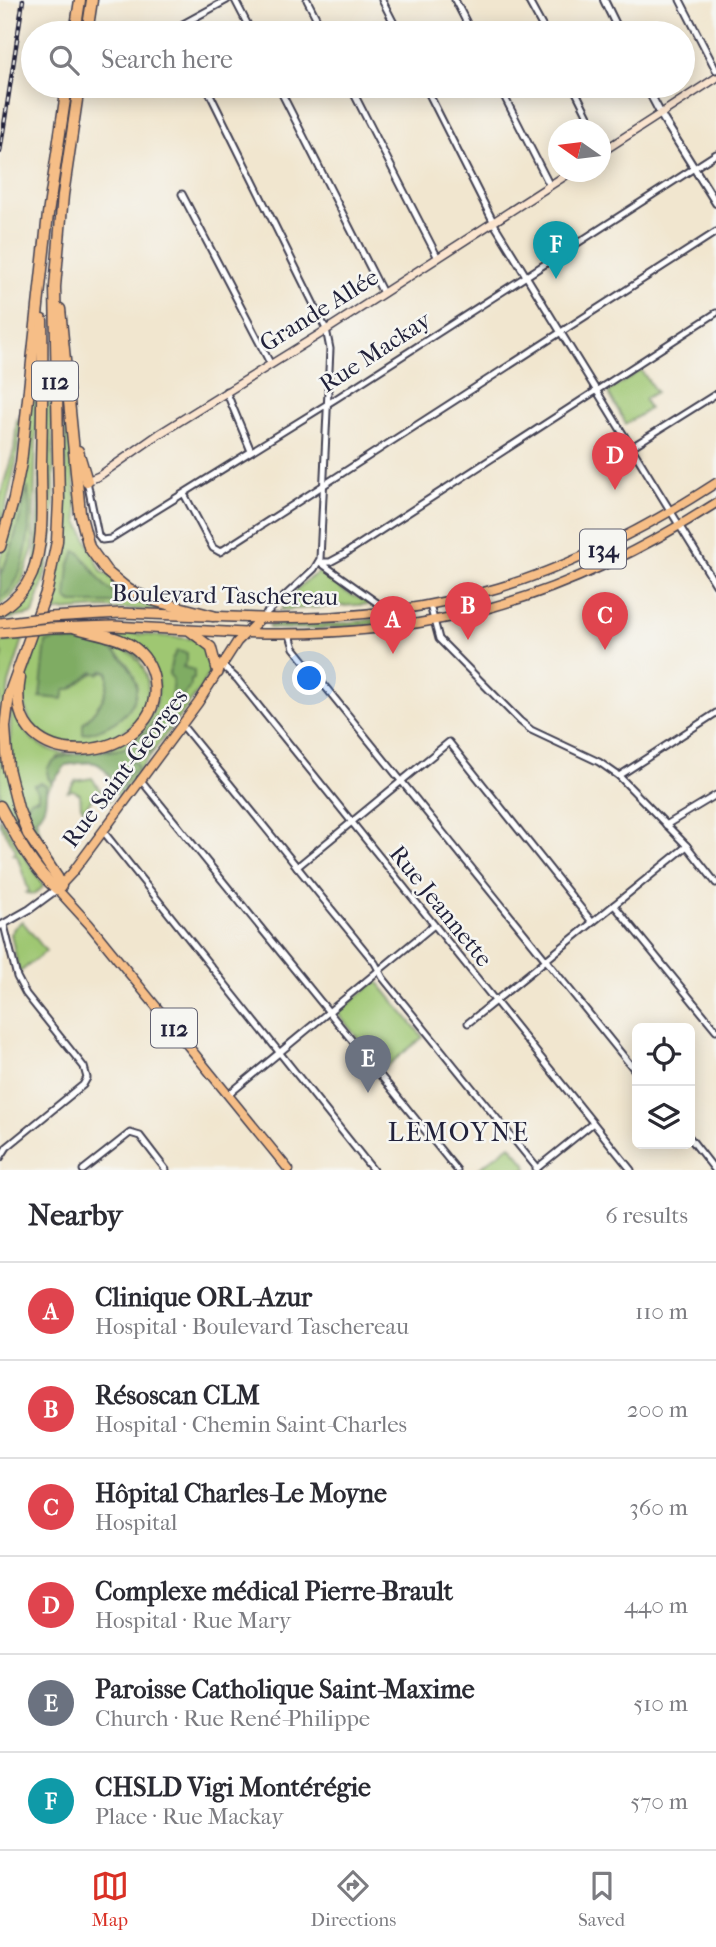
<!DOCTYPE html>
<html lang="en">
<head>
<meta charset="utf-8">
<style>
  body { margin:0; font-family:"IM FELL French Canon",serif; background:#f7f7f7; color:#2b2b33 }
  .controls { position:absolute; right:21px; bottom:21px; display:grid; overflow:hidden; border-radius:10px; box-shadow:0 4px 18px #0003 }
  .controls button { width:63px; height:63px; display:grid; place-items:center; padding:0; border:0; border-bottom:2px solid #e1e1e2; background:#fff; color:#2b2b33; font:35px sans-serif }
  .compass { position:absolute; left:548px; top:119px; width:63px; height:63px; border-radius:50%; background:#fff; box-shadow:0 4px 18px #0003; rotate:284deg }
  .you { position:absolute; left:310px; top:679px; width:24px; height:24px; margin:-18px; border:5px solid #fff; border-radius:50%; background:#1a73e8; box-shadow:0 0 0 10px #1a73e833 }
  .badge { display:grid; place-items:center; width:46px; height:46px; border-radius:50%; background:#d93025; color:#fff; font-size:23px; font-weight:700 }
  .pin { position:absolute; translate:-50% -58px; filter:drop-shadow(0 2px 4px #0008) }
  .pin::after { content:''; position:absolute; top:37px; width:24px; height:21px; background:inherit; clip-path:polygon(0 0,100% 0,50% 100%) }
  .list { margin:0; padding:0; list-style:none }
  h2 { display:flex; justify-content:space-between; align-items:center; height:91px; margin:0; padding:0 28px; font-size:30px }
  h2 small { font-size:23px; font-weight:400; color:#7c7c81 }
  .list li { display:grid; grid-template-columns:46px 1fr auto; gap:21px; align-items:center; box-sizing:border-box; height:98px; padding:0 28px; border-top:2px solid #e1e1e2 }
  .list b { display:block; font-size:26px; white-space:nowrap }
  .list p { margin:0; font-size:23px; white-space:nowrap; color:#7c7c81 }
  .list em { font-size:23px; font-style:normal; color:#7c7c81 }
  .icon { flex:none; width:38px; height:38px; fill:none; stroke:currentColor; stroke-width:2; stroke-linecap:round; stroke-linejoin:round }
  .map { position:relative; flex:none; width:716px; height:1170px; overflow:hidden }
  .search { position:absolute; background:#fff; box-shadow:0 4px 18px #0003; left:21px; right:21px; top:21px; height:77px; display:flex; align-items:center; gap:18px; box-sizing:border-box; padding:0 24px; border-radius:38px; color:#7c7c81; font-size:26px }
  .sheet { height:679px; background:#fff }
  nav { display:flex; justify-content:space-around; align-items:center; box-sizing:border-box; height:98px; border-top:2px solid #e1e1e2; background:#fff; font-size:19px; color:#7c7c81 }
  nav a { display:grid; justify-items:center; gap:4px }
  nav .on { color:#d93025 }
  .map>svg:first-child { display:block }
  .green { fill:#9fc772; stroke:#607456; stroke-width:2; fill-rule:evenodd }
  .forest { fill:#7fac64; stroke:#506750; stroke-width:2 }
  .lines { fill:none; stroke-linecap:round; stroke-linejoin:round }
  .minor-casing { stroke:#413f51; stroke-width:9 }
  .tertiary-casing { stroke:#413f51; stroke-width:10 }
  .secondary-casing { stroke:#413f51; stroke-width:10 }
  .primary-casing { stroke:#413f51; stroke-width:11 }
  .trunk-casing { stroke:#413f51; stroke-width:12 }
  .motorway-casing { stroke:#413f51; stroke-width:13 }
  .minor { stroke:#fff; stroke-width:5 }
  .tertiary { stroke:#fff; stroke-width:6 }
  .secondary { stroke:#fbe5cf; stroke-width:7 }
  .primary { stroke:#f6be87; stroke-width:8 }
  .trunk { stroke:#f6be87; stroke-width:9 }
  .motorway { stroke:#f6be87; stroke-width:10 }
  .rail-casing { stroke:#22223b; stroke-width:4.5 }
  .rail { stroke:#f6f6f2; stroke-width:2; stroke-dasharray:5; stroke-linecap:butt }
  .trunk-bridge-casing { stroke:#413f51; stroke-width:12; stroke-linecap:butt }
  .trunk-bridge { stroke:#f6be87; stroke-width:9 }
  .labels { text-anchor:middle; stroke-width:5; stroke-linejoin:round; paint-order:stroke }
  .shield { fill:#f6f6f2; stroke:#626272; stroke-width:2 }
  .shield-label { font-size:23px; font-weight:bold; fill:#22223b }
  .street-label { font-size:24px; fill:#22223b; stroke:#f6f6f2 }
  .neighbourhood-label { font-size:26px; letter-spacing:2px; fill:#22223b; stroke:#f6f6f2 }
</style>
</head>
<body>
<div class="map">
<svg width="716" height="1170" viewBox="0 0 716 1170">
  <rect width="100%" height="100%" fill="#f6f6f2"/>
  <filter id="ink" filterUnits="userSpaceOnUse"><feTurbulence type="fractalNoise" baseFrequency=".0143" numOctaves="2"/><feDisplacementMap in="SourceGraphic" scale="14" xChannelSelector="R" yChannelSelector="G"/><feConvolveMatrix kernelMatrix="1 2 1 2 8 2 1 2 1" color-interpolation-filters="sRGB"/></filter>
  <filter id="wash" filterUnits="userSpaceOnUse"><feTurbulence type="fractalNoise" baseFrequency=".00686" numOctaves="4" result="noise"/><feDisplacementMap in="SourceGraphic" scale="28" xChannelSelector="R" yChannelSelector="G"/><feGaussianBlur stdDeviation="1.57" result="paint"/><feColorMatrix in="noise" values="0 0 0 0 0 0 0 0 0 0 0 0 0 0 0 0 0 1.4 0 .05"/><feComposite in="paint" operator="in"/></filter>
  <g filter="url(#wash)">
    <rect width="100%" height="100%" fill="#f1e6cf"/>
    <g class="green">
      <path d="M61 345 78 521 102 572 178 611 100 608 48 612C75 525 64 435 61 345ZM80 553 105 586 125 601 122 603H72L66 598Z"/>
      <path d="M641 370 656 392 644 399 649 409 626 424 608 392Z"/>
      <path d="M34 372H38L33 548 22 581 12 596 0 605V599L29 529 28 489 12 547 0 577V559L17 500Z"/>
      <path d="M46 379H50C51 434 58 492 51 546 48 570 40 592 33 614L0 620V615L8 610 34 578Z"/>
      <path d="M17 418 21 423 16 463 0 530V497L14 449Z"/>
      <path d="M324 571C333 576 333 583 340 588 350 597 362 598 373 604L281 610C288 597 308 575 324 571Z"/>
      <path d="M417 614V618C369 626 318 631 269 628V625L337 624Z"/>
      <path d="M113 632 194 639 207 646 213 664 201 688 119 797 114 791 118 787 122 791 125 789 123 784 132 760 148 752 152 746 148 741 157 728 173 725 175 721 172 712C168 714 164 714 160 716 150 721 148 734 137 737 129 747 118 753 106 749 141 738 165 712 156 672L112 634Z"/>
      <path d="M52 636C90 638 146 639 148 688 149 702 141 717 131 726 103 749 39 755 26 711 20 688 32 660 39 638ZM108 647C123 659 134 669 137 688L83 724C98 707 110 695 108 672 94 668 82 681 71 689H65Z"/>
      <path d="M23 639 9 684 2 731 30 846 0 798V664L3 654 0 653V642Z"/>
      <path d="M12 699C15 704 16 713 19 720 28 743 51 754 74 754L58 757 48 778 52 783 47 791 45 788 39 793 38 798 30 800 27 806 33 822 32 825 36 837C28 826 25 814 21 802 9 765 9 737 12 699Z"/>
      <path d="M92 778 104 796 109 794 112 798 107 802 95 794 84 810 81 806 80 794 73 790 68 791 75 781Z"/>
      <path d="M0 818 41 881 43 887 35 894 25 893 29 892 17 855 12 854 16 851 0 824Z"/>
      <path d="M22 921 46 951 19 973 11 934 14 928Z"/>
      <path d="M377 981 423 1037 383 1069 337 1013Z"/>
      <path d="M510 1145 526 1164 527 1170H477Z"/>
    </g>
    <g class="forest">
      <path d="M28 487C32 517 29 582 0 599V577L12 547Z"/>
      <path d="M75 551 80 553 105 586 125 601 122 603H72L66 598 69 566Z"/>
      <path d="M57 640C73 642 91 641 106 647 113 649 122 657 127 664 153 699 119 728 83 734V724C98 708 110 695 108 672L104 670 99 674 93 672 71 689H65L63 699 40 697 46 642Z"/>
      <path d="M177 651 187 653V661L183 667 194 670V679L191 680V685L180 702 174 701 171 697 173 679 169 674 172 659Z"/>
      <path d="M172 712 175 721 172 725H168L163 732 157 728 151 736V740L148 741 153 749 141 758 132 760 131 762 137 764V769L127 776V781L123 784 125 789 122 791 119 790C98 761 103 759 66 765L52 783C29 754 95 750 110 751 116 751 121 748 127 748L131 745 132 739 142 735 158 717Z"/>
      <path d="M41 783 46 785C47 795 46 812 36 818L43 845 54 860 51 863 32 825 33 822 29 817 27 806 30 800 38 798V793L34 785Z"/>
    </g>
  </g>
  <g filter="url(#ink)">
    <g class="lines">
      <defs>
        <g id="minor">
          <path d="M235 0 252 33"/>
          <path d="M307 0 324 33"/>
          <path d="M382 0 399 33"/>
          <path d="M455 0 472 33"/>
          <path d="M528 0 546 33"/>
          <path d="M680 0 716 70"/>
          <path d="M182 33 183 24 227 0"/>
          <path d="M206 86 326 329 330 349 320 559 314 569 262 617"/>
          <path d="M278 86 383 293"/>
          <path d="M350 86 438 258"/>
          <path d="M425 86 496 227 716 585"/>
          <path d="M499 86 550 186"/>
          <path d="M573 86 595 130"/>
          <path d="M600 140 605 149"/>
          <path d="M182 194 270 363"/>
          <path d="M226 391 251 451"/>
          <path d="M630 448 716 394"/>
          <path d="M87 481 98 535 102 540 110 539 337 398 716 154"/>
          <path d="M184 494 213 548 220 552 716 232"/>
          <path d="M319 562H330L343 555 716 313"/>
          <path d="M321 563 390 612"/>
          <path d="M430 605 439 639 520 721 531 730 599 762 619 776 687 846 716 883"/>
          <path d="M290 635 294 648 637 1073"/>
          <path d="M223 666 237 679 631 1170"/>
          <path d="M182 725 375 963 383 978 537 1168"/>
          <path d="M619 776 716 713"/>
          <path d="M140 779 457 1170"/>
          <path d="M666 825 716 795"/>
          <path d="M103 831 373 1170"/>
          <path d="M297 867 449 742 592 922"/>
          <path d="M614 905 716 1030"/>
          <path d="M468 1023 687 846"/>
          <path d="M228 1095 434 925"/>
          <path d="M690 1138 715 1170"/>
          <path d="M0 1158 7 1147 83 1085 87 1078 84 1067 26 994 17 977 4 925"/>
          <path d="M536 1169 593 1123"/>
          <path d="M83 1170 130 1133 140 1136 166 1170"/>
        </g>
        <g id="tertiary">
          <path d="M604 0 620 33"/>
          <path d="M646 86 664 120 716 203"/>
          <path d="M0 926 30 909 57 889"/>
        </g>
        <g id="secondary">
          <path d="M600 153 716 78"/>
          <path d="M87 481 99 476 159 434 320 334 571 172"/>
        </g>
        <g id="primary">
          <path d="M245 633C428 639 561 602 716 503"/>
          <path d="M289 1170 89 924 57 889 72 873 198 703 237 642 261 618C438 621 568 579 716 483"/>
        </g>
        <g id="trunk">
          <path d="M50 617 121 613 261 618"/>
          <path d="M50 628 113 626 245 633"/>
          <path d="M191 632 211 647 218 673"/>
        </g>
        <g id="motorway">
          <path d="M75 33 80 0"/>
          <path d="M87 33 92 0"/>
          <path d="M60 309 80 513 89 547 107 572 129 590 152 600 213 616"/>
          <path d="M78 451 87 481"/>
          <path d="M0 547 14 498 21 463 48 214 67 86"/>
          <path d="M0 610C14 601 25 590 32 574 45 541 41 502 41 467 42 418 43 369 42 320"/>
          <path d="M20 678C0 784 167 762 154 681 152 667 144 654 132 646 116 636 94 633 76 628"/>
          <path d="M0 806C15 834 32 869 57 889"/>
          <path d="M61 886 57 877 28 834 18 808 8 768 5 727 9 695 47 590 57 541 59 500 55 287 63 195 79 86"/>
        </g>
      </defs>
      <use href="#minor" class="minor-casing"/>
      <use href="#tertiary" class="tertiary-casing"/>
      <use href="#secondary" class="secondary-casing"/>
      <use href="#primary" class="primary-casing"/>
      <use href="#trunk" class="trunk-casing"/>
      <use href="#motorway" class="motorway-casing"/>
      <use href="#minor" class="minor"/>
      <use href="#tertiary" class="tertiary"/>
      <use href="#secondary" class="secondary"/>
      <use href="#primary" class="primary"/>
      <use href="#trunk" class="trunk"/>
      <use href="#motorway" class="motorway"/>
      <defs>
        <path id="rail" d="M0 152 23 0"/>
      </defs>
      <use href="#rail" class="rail-casing"/>
      <use href="#rail" class="rail"/>
      <defs>
        <g id="trunk-bridge">
          <path d="M0 623 50 617"/>
          <path d="M0 633 50 628"/>
        </g>
      </defs>
      <use href="#trunk-bridge" class="trunk-bridge-casing"/>
      <use href="#trunk-bridge" class="trunk-bridge"/>
    </g>
  </g>
  <g class="labels">
    <g class="shield">
      <rect x="32" y="361.5" width="46" height="39" rx="5"/>
      <rect x="580" y="529.5" width="46" height="39" rx="5"/>
      <rect x="151" y="1008.5" width="46" height="39" rx="5"/>
    </g>
    <g class="shield-label">
      <text x="55" y="389">112</text>
      <text x="603" y="557">134</text>
      <text x="174" y="1036">112</text>
    </g>
    <g class="street-label">
      <text transform="translate(319 310) rotate(-32)" y="8">Grande Allée</text>
      <text transform="translate(375 352) rotate(-33)" y="8">Rue Mackay</text>
      <text transform="translate(225 595) rotate(1)" y="8">Boulevard Taschereau</text>
      <text transform="translate(125 768) rotate(-53)" y="8">Rue Saint-Georges</text>
      <text transform="translate(441 906) rotate(51)" y="8">Rue Jeannette</text>
    </g>
    <g class="neighbourhood-label">
      <text x="459" y="1141">LEMOYNE</text>
    </g>
  </g>
</svg>
<div class="controls">
<button><svg class="icon" aria-label="locate" viewBox="0 0 24 24"><circle cx="12" cy="12" r="6"/><path d="M12 2v4M12 18v4M2 12h4M18 12h4"/></svg></button>
<button><svg class="icon" aria-label="layers" viewBox="0 0 24 24"><path d="M12 4l9 5-9 5-9-5zM3 14l9 5 9-5"/></svg></button>
</div>
<svg class="compass" viewBox="-18 -18 36 36"><path d="M0-13l5 13h-10z" fill="#e53935"/><path d="M0 13l5-13h-10z" fill="#7c7c81"/></svg>
<div class="you"></div>
<div class="pin badge" style="left:393px;top:654px;background:#e0444e">A</div>
<div class="pin badge" style="left:468px;top:640px;background:#e0444e">B</div>
<div class="pin badge" style="left:605px;top:650px;background:#e0444e">C</div>
<div class="pin badge" style="left:615px;top:490px;background:#e0444e">D</div>
<div class="pin badge" style="left:368px;top:1093px;background:#6b7280">E</div>
<div class="pin badge" style="left:556px;top:279px;background:#0f9aa8">F</div>
<div class="search"><svg class="icon" aria-label="search" viewBox="0 0 24 24"><circle cx="10" cy="10" r="6"/><path d="M15 15l6 6"/></svg>Search here</div>
</div>
<section class="sheet">
<h2>Nearby<small>6 results</small></h2>
<ul class="list">
<li><span class="badge" style="background:#e0444e">A</span><div><b>Clinique ORL-Azur</b><p>Hospital · Boulevard Taschereau</p></div><em>110 m</em></li>
<li><span class="badge" style="background:#e0444e">B</span><div><b>Résoscan CLM</b><p>Hospital · Chemin Saint-Charles</p></div><em>200 m</em></li>
<li><span class="badge" style="background:#e0444e">C</span><div><b>Hôpital Charles-Le Moyne</b><p>Hospital</p></div><em>360 m</em></li>
<li><span class="badge" style="background:#e0444e">D</span><div><b>Complexe médical Pierre-Brault</b><p>Hospital · Rue Mary</p></div><em>440 m</em></li>
<li><span class="badge" style="background:#6b7280">E</span><div><b>Paroisse Catholique Saint-Maxime</b><p>Church · Rue René-Philippe</p></div><em>510 m</em></li>
<li><span class="badge" style="background:#0f9aa8">F</span><div><b>CHSLD Vigi Montérégie</b><p>Place · Rue Mackay</p></div><em>570 m</em></li>
</ul>
</section>
<nav>
<a class="on"><svg class="icon" aria-label="map" viewBox="0 0 24 24"><path d="M3 6l6-2 6 2 6-2v14l-6 2-6-2-6 2zM9 4v14M15 6v14"/></svg>Map</a>
<a><svg class="icon" aria-label="directions" viewBox="0 0 24 24"><path d="M12 3l9 9-9 9-9-9zM9 14v-3h6M13 9l2 2-2 2"/></svg>Directions</a>
<a><svg class="icon" aria-label="saved" viewBox="0 0 24 24"><path d="M7 4h10v16l-5-4-5 4z"/></svg>Saved</a>
</nav>
</body>
</html>
